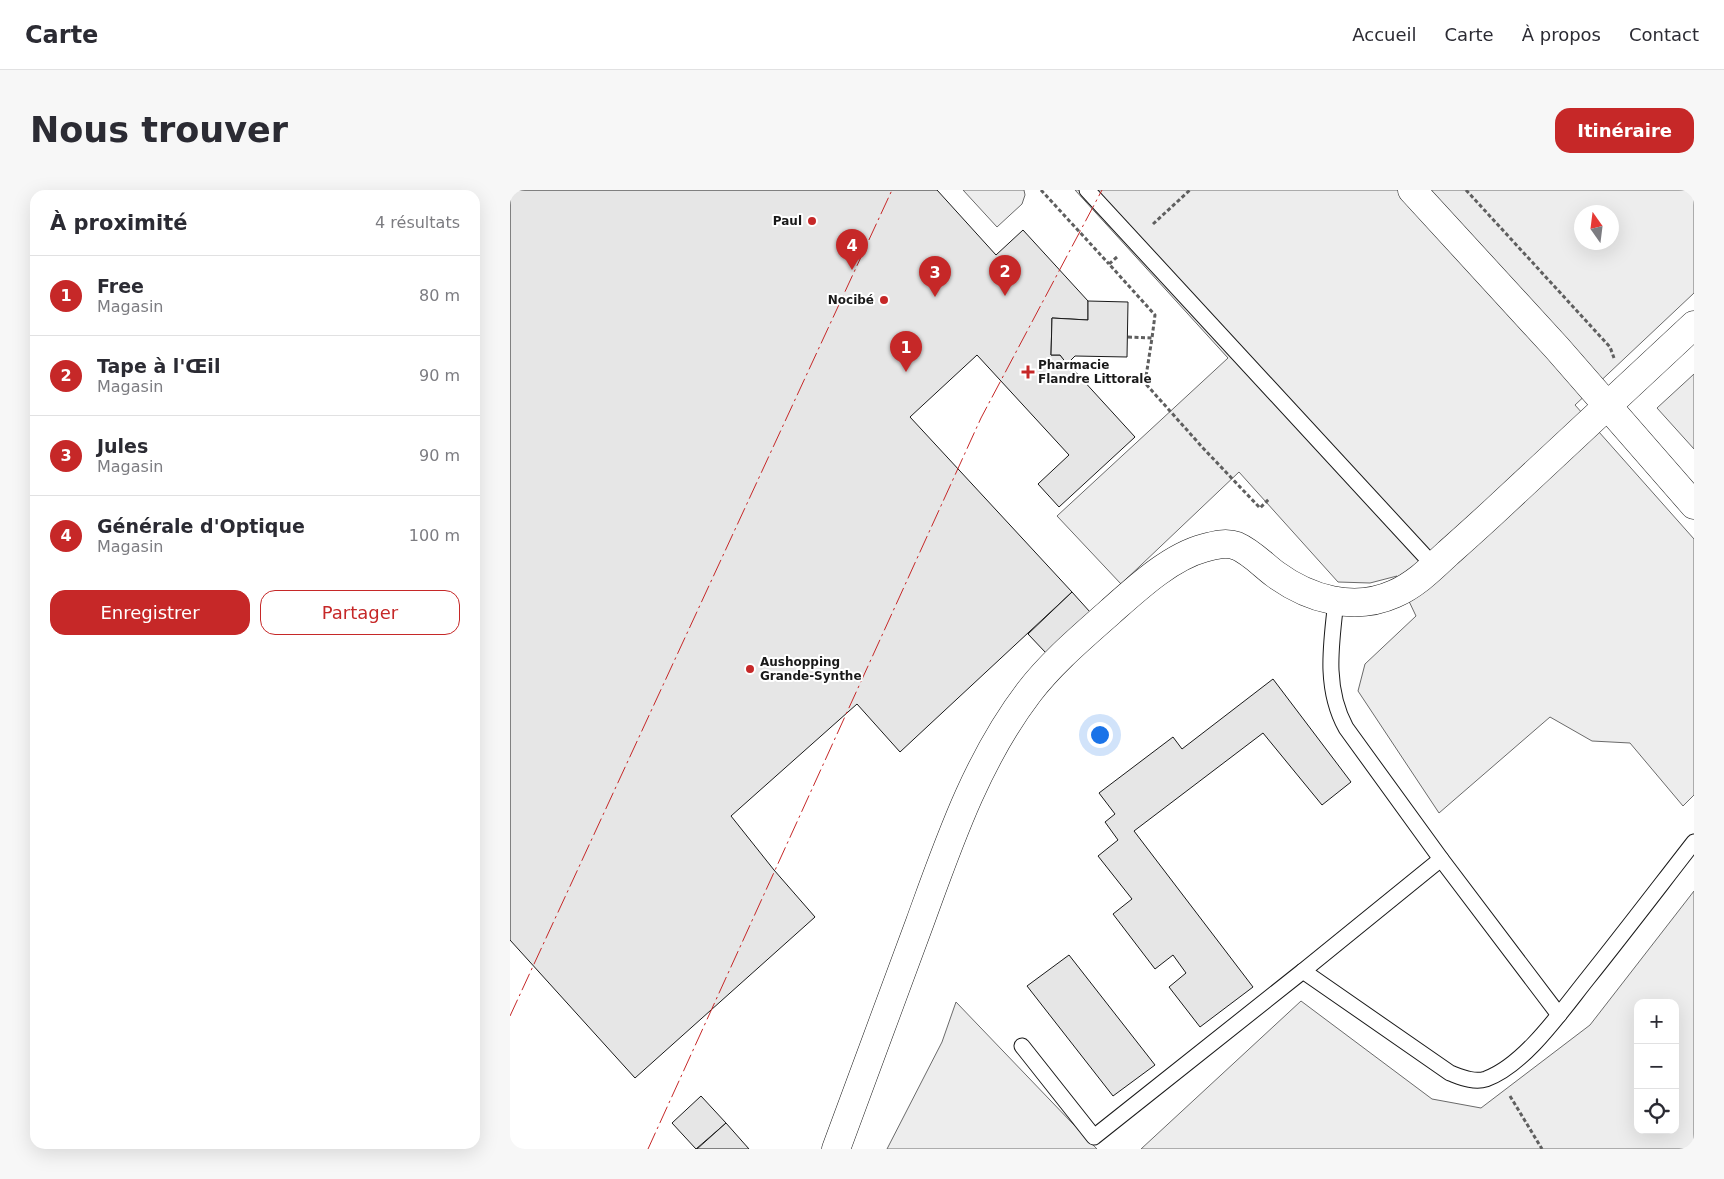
<!DOCTYPE html>
<html lang="fr">
<head>
<meta charset="utf-8">
<style>
  body { margin:0; font-family:"DejaVu Sans",sans-serif; background:#f7f7f7; color:#2b2b33 }
  .controls { position:absolute; right:15px; bottom:15px; display:grid; overflow:hidden; border-radius:10px; box-shadow:0 5px 20px #0002 }
  .controls button { width:45px; height:45px; display:grid; place-items:center; padding:0; border:0; border-bottom:1px solid #e1e1e2; background:#fff; color:#2b2b33; font:25px sans-serif }
  .compass { position:absolute; left:1064px; top:15px; width:45px; height:45px; border-radius:50%; background:#fff; box-shadow:0 5px 20px #0002; rotate:346deg }
  .you { position:absolute; left:589px; top:544px; width:18px; height:18px; margin:-12px; border:4px solid #fff; border-radius:50%; background:#1a73e8; box-shadow:0 0 0 8px #1a73e833 }
  .badge { display:grid; place-items:center; width:32px; height:32px; border-radius:50%; background:#c62828; color:#fff; font-size:16px; font-weight:700 }
  .pin { position:absolute; translate:-50% -41px; filter:drop-shadow(0 1px 2px #0008) }
  .pin::after { content:''; position:absolute; top:26px; width:18px; height:15px; background:inherit; clip-path:polygon(0 0,100% 0,50% 100%) }
  .list { margin:0; padding:0; list-style:none }
  h2 { display:flex; justify-content:space-between; align-items:center; height:65px; margin:0; padding:0 20px; font-size:21px }
  h2 small { font-size:16px; font-weight:400; color:#7c7c81 }
  .list li { display:grid; grid-template-columns:32px 1fr auto; gap:15px; align-items:center; box-sizing:border-box; height:80px; padding:0 20px; border-top:1px solid #e1e1e2 }
  .list b { display:block; font-size:19px; white-space:nowrap }
  .list p { margin:0; font-size:16px; white-space:nowrap; color:#7c7c81 }
  .list em { font-size:16px; font-style:normal; color:#7c7c81 }
  .actions { display:flex; gap:10px; padding:15px 20px }
  .actions a { flex:1; padding:11px 0; border:1px solid #c62828; border-radius:15px; text-align:center; font-size:18px; color:#c62828 }
  .actions .main { background:#c62828; color:#fff }
  .icon { flex:none; width:28px; height:28px; fill:none; stroke:currentColor; stroke-width:2; stroke-linecap:round; stroke-linejoin:round }
  .map { position:relative; flex:none; width:1184px; height:959px; overflow:hidden; border-radius:15px }
  header { display:flex; align-items:center; gap:30px; box-sizing:border-box; height:70px; padding:0 25px; background:#fff; border-bottom:1px solid #e1e1e2 }
  header strong { font-size:24px }
  nav { display:flex; gap:28px; margin-inline-start:auto; font-size:18px }
  .intro { display:flex; align-items:center; justify-content:space-between; box-sizing:border-box; height:120px; padding:0 30px }
  h1 { margin:0; font-size:35px }
  .button { padding:12px 22px; border-radius:15px; background:#c62828; color:#fff; font-size:18px; font-weight:700 }
  main { display:flex; gap:30px; padding:0 30px }
  aside { flex:1; background:#fff; border-radius:15px; box-shadow:0 5px 20px #0002 }
  .map>svg:first-child { display:block }
  .built { fill:#ededed; stroke:#6a6a6a; fill-rule:evenodd }
  .building { fill:#e6e6e6; stroke:#1a1a1a }
  .lines { fill:none; stroke-linecap:round; stroke-linejoin:round }
  .lane-casing { stroke:#1a1a1a; stroke-width:17 }
  .street-casing { stroke:#1a1a1a; stroke-width:29 }
  .path { stroke:#5f5f5f; stroke-width:3; stroke-dasharray:4 2.5; stroke-linecap:butt }
  .lane { stroke:#fff; stroke-width:15 }
  .street { stroke:#fff; stroke-width:28 }
  .power { stroke:#c62828; stroke-width:1; stroke-dasharray:18 4 2.5 4; stroke-linecap:butt }
  .poi-dot { fill:#c62828; stroke:#fff; stroke-width:2 }
  .labels { text-anchor:middle; stroke-width:4; stroke-linejoin:round; paint-order:stroke }
  .poi-label { font-size:12px; font-weight:bold; fill:#1a1a1a; stroke:#fff; text-anchor:end }
</style>
</head>
<body>
<header>
<strong>Carte</strong>
<nav><a>Accueil</a><a>Carte</a><a>À propos</a><a>Contact</a></nav>
</header>
<div class="intro"><h1>Nous trouver</h1><a class="button">Itinéraire</a></div>
<main>
<aside>
<h2>À proximité<small>4 résultats</small></h2>
<ul class="list">
<li><span class="badge">1</span><div><b>Free</b><p>Magasin</p></div><em>80 m</em></li>
<li><span class="badge">2</span><div><b>Tape à l'Œil</b><p>Magasin</p></div><em>90 m</em></li>
<li><span class="badge">3</span><div><b>Jules</b><p>Magasin</p></div><em>90 m</em></li>
<li><span class="badge">4</span><div><b>Générale d'Optique</b><p>Magasin</p></div><em>100 m</em></li>
</ul>
<div class="actions"><a class="main">Enregistrer</a><a>Partager</a></div>
</aside>
<div class="map">
<svg width="1184" height="959" viewBox="0 0 1184 959">
  <rect width="100%" height="100%" fill="#fff"/>
  <g class="built">
    <path d="M453 0H514L515 5 512 14 487 37Z"/>
    <path d="M565 0H1184V103L1065 215 1184 349V605L1173 616 1120 553 1082 551 1040 527 929 623 848 501 855 474 906 426 887 386 860 393 828 392 729 282 611 394 547 326 718 168ZM1072 22H1102V52H1072Z"/>
    <path d="M1184 184V259L1147 218Z"/>
    <path d="M1184 701V959H631L791 811 922 909 971 918 1080 835ZM1128 813H1165V940H1128Z"/>
    <path d="M446 812 587 959H377L432 852Z"/>
  </g>
  <g class="building">
    <path d="M0 0H427L486 65 513 40 578 111V130L542 128 541 165H550L625 247 549 317 528 294 559 265 467 165 400 227 562 402 390 562 347 514 221 626 264 680 305 727 125 888 0 750Z"/>
    <path d="M578 111 618 112 617 167 565 166 557 174 550 165H541L542 128 578 130Z"/>
    <path d="M562 402 580 422 536 463 518 444Z"/>
    <path d="M763 489 841 592 812 615 753 543 624 641 743 797 690 837 659 797 676 783 663 765 645 779 603 724 622 709 588 666 608 650 595 632 605 624 589 603 663 547 672 559Z"/>
    <path d="M559 765 645 875 603 906 517 796Z"/>
    <path d="M191 906 216 933 186 959 162 933Z"/>
    <path d="M216 933 239 959H187Z"/>
  </g>
  <g class="lines">
    <defs>
      <g id="lane">
        <path d="M577 0 924 376"/>
        <path d="M826 411C821 455 814 498 836 538L931 669 1049 825"/>
        <path d="M931 669 793 781 940 883C951 887 964 893 976 889 1015 875 1053 819 1078 788 1114 743 1149 697 1184 652"/>
        <path d="M512 856 584 947 793 781"/>
      </g>
      <g id="street">
        <path d="M902 0 1047 158 1184 315"/>
        <path d="M326 959C354 883 382 808 410 732 439 652 467 570 519 502 542 472 572 447 600 422 626 399 660 367 694 358 705 355 716 352 727 356 741 362 753 375 765 384 799 409 844 422 884 404 905 395 921 379 937 364 956 347 974 331 992 314 1056 254 1120 195 1184 135"/>
      </g>
    </defs>
    <use href="#lane" class="lane-casing"/>
    <use href="#street" class="street-casing"/>
    <g class="path">
      <path d="M531 0 599 74"/>
      <path d="M956 0 1100 157 1104 168"/>
      <path d="M643 34 680 0"/>
      <path d="M607 67 599 74 645 125 642 148"/>
      <path d="M618 147 642 148 635 193 693 258 750 318 759 309"/>
      <path d="M1000 906 1032 959"/>
    </g>
    <use href="#lane" class="lane"/>
    <use href="#street" class="street"/>
    <g class="power">
      <path d="M0 826 382 0"/>
      <path d="M138 959 471 228 592 0"/>
    </g>
  </g>
  <g class="poi-dot">
    <circle cx="302" cy="31" r="5"/>
    <circle cx="374" cy="110" r="5"/>
    <path d="M515.5 174.5h5v5h5v5h-5v5h-5v-5h-5v-5h5z"/>
    <circle cx="240" cy="479" r="5"/>
  </g>
  <g class="labels">
    <g class="poi-label">
      <text x="292" y="35">Paul</text>
      <text x="364" y="114">Nocibé</text>
      <text x="528" y="179" text-anchor="start">Pharmacie<tspan x="528" dy="14">Flandre Littorale</tspan></text>
      <text x="250" y="476" text-anchor="start">Aushopping<tspan x="250" dy="14">Grande-Synthe</tspan></text>
    </g>
  </g>
</svg>
<div class="controls">
<button>+</button>
<button>−</button>
<button><svg class="icon" aria-label="locate" viewBox="0 0 24 24"><circle cx="12" cy="12" r="6"/><path d="M12 2v4M12 18v4M2 12h4M18 12h4"/></svg></button>
</div>
<svg class="compass" viewBox="-18 -18 36 36"><path d="M0-13l5 13h-10z" fill="#e53935"/><path d="M0 13l5-13h-10z" fill="#7c7c81"/></svg>
<div class="you"></div>
<div class="pin badge" style="left:396px;top:182px">1</div>
<div class="pin badge" style="left:495px;top:106px">2</div>
<div class="pin badge" style="left:425px;top:107px">3</div>
<div class="pin badge" style="left:342px;top:80px">4</div>
</div>
</main>
</body>
</html>
